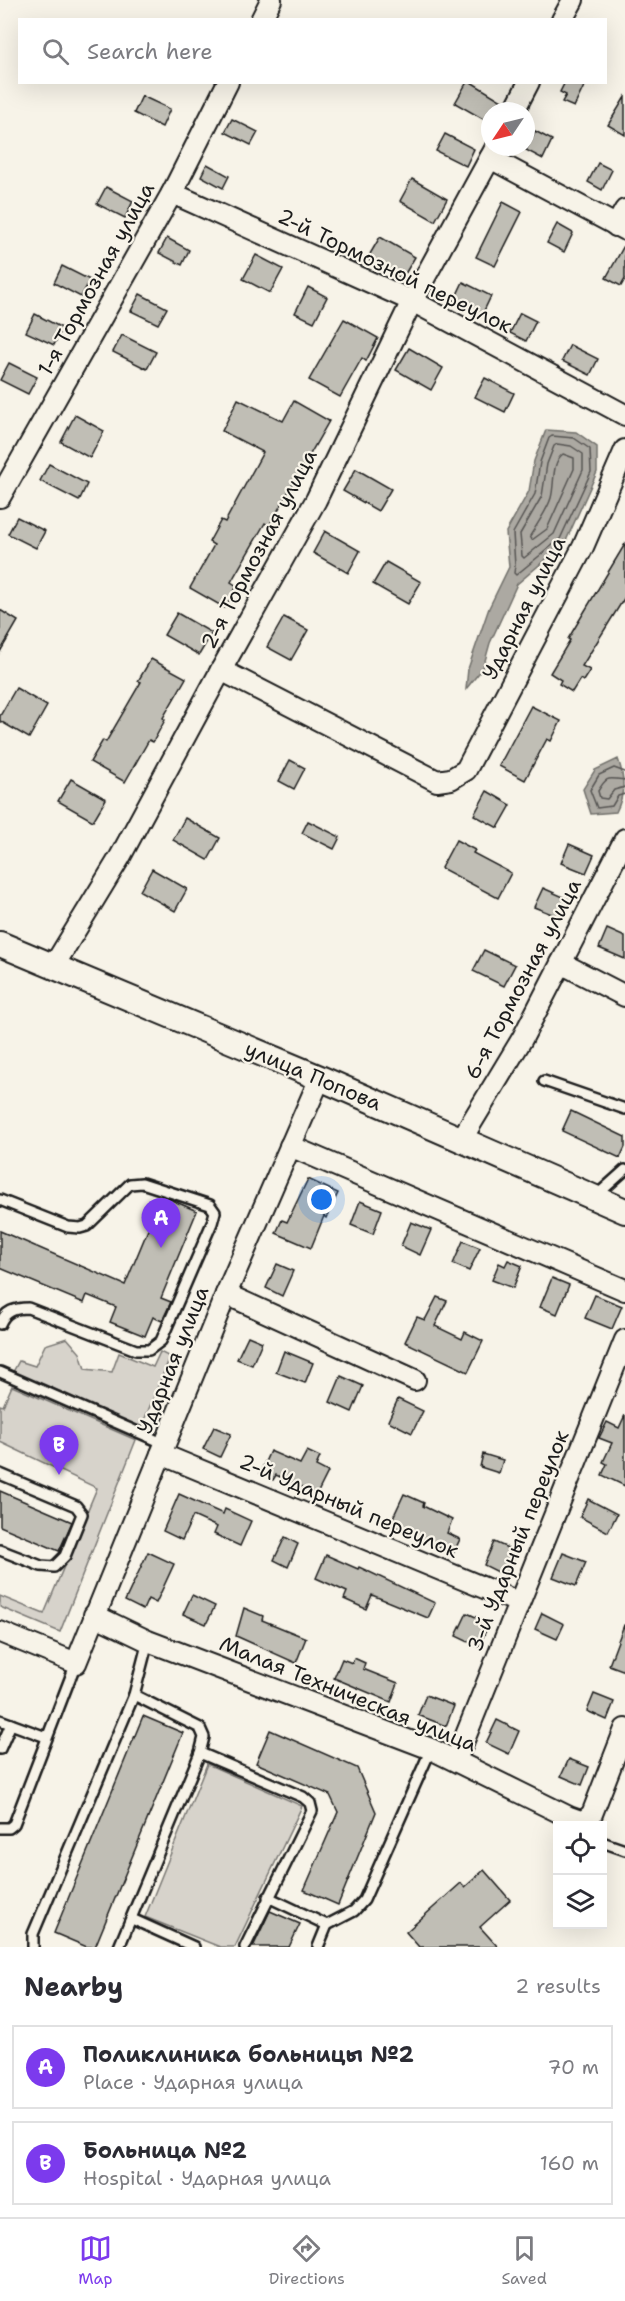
<!DOCTYPE html>
<html lang="en">
<head>
<meta charset="utf-8">
<style>
  body { margin:0; font-family:"Shantell Sans",sans-serif; background:#f2f2f3; color:#2b2b33 }
  .controls { position:absolute; right:18px; bottom:18px; display:grid; overflow:hidden; border-radius:0px; box-shadow:0 6px 24px #0002 }
  .controls button { width:54px; height:54px; display:grid; place-items:center; padding:0; border:0; border-bottom:2px solid #e1e1e2; background:#fff; color:#2b2b33; font:30px sans-serif }
  .compass { position:absolute; left:481px; top:102px; width:54px; height:54px; border-radius:50%; background:#fff; box-shadow:0 6px 24px #0002; rotate:235deg }
  .you { position:absolute; left:322px; top:1200px; width:21px; height:21px; margin:-15px; border:4px solid #fff; border-radius:50%; background:#1a73e8; box-shadow:0 0 0 9px #1a73e833 }
  .badge { display:grid; place-items:center; width:39px; height:39px; border-radius:50%; background:#7c3aed; color:#fff; font-size:20px; font-weight:700 }
  .pin { position:absolute; translate:-50% -50px; filter:drop-shadow(0 2px 3px #0008) }
  .pin::after { content:''; position:absolute; top:32px; width:21px; height:18px; background:inherit; clip-path:polygon(0 0,100% 0,50% 100%) }
  .list { margin:0; padding:0; list-style:none }
  h2 { display:flex; justify-content:space-between; align-items:center; height:78px; margin:0; padding:0 24px; font-size:26px }
  h2 small { font-size:20px; font-weight:400; color:#7c7c81 }
  .list li { display:grid; grid-template-columns:39px 1fr auto; gap:18px; align-items:center; box-sizing:border-box; height:84px; margin:0 12px 12px; padding:0 12px; border:2px solid #e1e1e2; border-radius:0px }
  .list b { display:block; font-size:22px; white-space:nowrap }
  .list p { margin:0; font-size:20px; white-space:nowrap; color:#7c7c81 }
  .list em { font-size:20px; font-style:normal; color:#7c7c81 }
  .icon { flex:none; width:33px; height:33px; fill:none; stroke:currentColor; stroke-width:2; stroke-linecap:round; stroke-linejoin:round }
  .map { position:relative; flex:none; width:625px; height:1947px; overflow:hidden }
  .search { position:absolute; background:#fff; box-shadow:0 6px 24px #0002; left:18px; right:18px; top:18px; height:66px; display:flex; align-items:center; gap:15px; box-sizing:border-box; padding:0 21px; border-radius:0px; color:#7c7c81; font-size:22px }
  .sheet { height:270px; background:#fff }
  nav { display:flex; justify-content:space-around; align-items:center; box-sizing:border-box; height:84px; border-top:2px solid #e1e1e2; background:#fff; font-size:16px; color:#7c7c81 }
  nav a { display:grid; justify-items:center; gap:3px }
  nav .on { color:#7c3aed }
  .map>svg:first-child { display:block }
  .green { fill:#d7d3cb; stroke:#7a7874; stroke-width:1.5 }
  .water { fill:#aca9a2; stroke:#72716c; stroke-width:1.5 }
  .lines { fill:none; stroke-linecap:round; stroke-linejoin:round }
  .shore { stroke:#565452; stroke-width:1.5 }
  .building { fill:#c0beb5; stroke:#1c1c1c; stroke-width:1.5 }
  .service-casing { stroke:#1c1c1c; stroke-width:14 }
  .minor-casing { stroke:#1c1c1c; stroke-width:24 }
  .tertiary-casing { stroke:#1c1c1c; stroke-width:28 }
  .service { stroke:#f7f3e8; stroke-width:9 }
  .minor { stroke:#f7f3e8; stroke-width:20 }
  .tertiary { stroke:#f7f3e8; stroke-width:24 }
  .labels { text-anchor:middle; stroke-width:4.5; stroke-linejoin:round; paint-order:stroke }
  .street-label { font-size:21px; fill:#1c1c1c; stroke:#f7f3e8 }
</style>
</head>
<body>
<div class="map">
<svg width="625" height="1947" viewBox="0 0 625 1947">
  <rect width="100%" height="100%" fill="#f7f3e8"/>
  <filter id="ink" filterUnits="userSpaceOnUse"><feTurbulence type="fractalNoise" baseFrequency=".0167" numOctaves="2"/><feDisplacementMap in="SourceGraphic" scale="12" xChannelSelector="R" yChannelSelector="G"/><feConvolveMatrix kernelMatrix="1 2 1 2 8 2 1 2 1" color-interpolation-filters="sRGB"/></filter>
  <g filter="url(#ink)">
    <g class="green">
      <path d="M67 1338 80 1353 85 1369 112 1372 119 1353 153 1367 160 1352 170 1357 141 1428 13 1372 19 1361 35 1366 45 1345Z"/>
      <path d="M12 1386 136 1440 60 1632 0 1607V1596L44 1614 97 1488 0 1442V1405L3 1406Z"/>
      <path d="M207 1764 302 1806 235 1947H220L145 1917Z"/>
    </g>
    <g class="water">
      <path d="M546 430 576 432 597 447V472L565 543 517 584 490 643 483 668 466 689 468 669 489 608 509 567 506 532 529 491 534 461Z"/>
      <path d="M618 759C625 778 625 794 616 812L591 814 583 789 595 770Z"/>
    </g>
    <g class="lines">
      <g class="shore">
        <path d="M552 436 574 438 590 449 591 472 560 539 516 575 514 573 515 566 513 533 535 494 540 462 549 438Z"/>
        <path d="M557 444 571 446 583 454V470L554 534 524 558 522 556 520 534 542 496 547 464 554 446Z"/>
        <path d="M563 454 574 458V469L547 529 532 540 530 536C537 524 547 511 551 498 555 484 551 463 563 454Z"/>
        <path d="M625 772 614 768 599 775 590 790 597 808 612 806 618 796 625 794"/>
        <path d="M625 780C609 779 608 774 598 791L600 798 607 799 614 790 625 787"/>
      </g>
    </g>
    <g class="building">
      <path d="M467 82H471L502 101 497 111H490V123L455 103Z"/>
      <path d="M565 82H586L574 107 562 102 566 95 560 92Z"/>
      <path d="M142 96 170 109 162 127 134 113Z"/>
      <path d="M625 97V135L608 125Z"/>
      <path d="M232 119 258 132 251 145 225 132Z"/>
      <path d="M535 131 552 140 543 159 526 150Z"/>
      <path d="M445 134 474 149 466 166 436 151Z"/>
      <path d="M598 163 612 170 602 190 588 182Z"/>
      <path d="M207 164 229 176 223 188 201 176Z"/>
      <path d="M412 179 447 199 435 221 400 201Z"/>
      <path d="M106 187 133 201 125 218 97 204Z"/>
      <path d="M503 202 522 212 495 266 476 257Z"/>
      <path d="M557 224 573 233 564 252 547 243Z"/>
      <path d="M380 237 415 257 402 279 367 259Z"/>
      <path d="M167 238 189 250 182 265 159 253Z"/>
      <path d="M625 244V279L621 286 606 278Z"/>
      <path d="M256 255 283 269 270 293 243 279Z"/>
      <path d="M62 266 90 280 81 297 54 283Z"/>
      <path d="M463 282 491 296 481 317 453 303Z"/>
      <path d="M308 287 327 297 314 322 295 313Z"/>
      <path d="M140 294 167 308 158 324 131 311Z"/>
      <path d="M520 313 536 321 526 341 510 333Z"/>
      <path d="M35 314 62 328 54 345 26 332Z"/>
      <path d="M344 319 378 338 366 361 362 358 340 397 309 380Z"/>
      <path d="M122 335 156 352 147 369 113 352Z"/>
      <path d="M570 345 598 359 590 375 562 361Z"/>
      <path d="M409 348 443 368 431 390 396 370Z"/>
      <path d="M9 363 37 377 28 394 0 380Z"/>
      <path d="M485 378 514 393 505 412 475 397Z"/>
      <path d="M238 399 283 421 294 401 329 421 269 526 265 523 231 582 237 586 225 608 190 588 214 545 209 542 221 520 225 522 263 452 222 431Z"/>
      <path d="M75 415 104 431 90 458 61 442Z"/>
      <path d="M49 464 87 484 79 501 40 481Z"/>
      <path d="M356 469 391 489 378 511 343 491Z"/>
      <path d="M17 517 45 531 36 548 8 534Z"/>
      <path d="M325 531 360 551 348 573 313 553Z"/>
      <path d="M625 544V597L582 666 590 670 583 681 580 679 572 692 559 684 561 680 550 673 570 640 568 639Z"/>
      <path d="M386 562 421 582 408 604 373 584Z"/>
      <path d="M0 610 18 621 0 652Z"/>
      <path d="M177 613 212 633 199 655 164 635Z"/>
      <path d="M284 617 308 630 291 660 267 647Z"/>
      <path d="M151 659 186 678 163 718 165 720 153 742 149 740 125 782 90 762 103 740 106 742 141 682 138 681Z"/>
      <path d="M16 688 47 706 29 738 0 721V716Z"/>
      <path d="M531 706 561 721 551 741 547 739 525 780 499 766Z"/>
      <path d="M290 760 305 768 294 789 279 781Z"/>
      <path d="M71 779 106 799 93 821 58 801Z"/>
      <path d="M487 791 511 805 498 828 474 815Z"/>
      <path d="M185 818 220 838 208 860 173 840Z"/>
      <path d="M308 821 340 837 334 849 302 833Z"/>
      <path d="M456 840 475 850 473 853 511 873 498 898 441 868Z"/>
      <path d="M569 844 594 855 586 873 561 863Z"/>
      <path d="M152 869 187 889 175 911 140 891Z"/>
      <path d="M543 888 568 899 559 917 534 907Z"/>
      <path d="M607 929 625 937V959L599 948Z"/>
      <path d="M484 950 515 965 504 986 473 971Z"/>
      <path d="M571 1111 625 1137V1147L620 1158 562 1131Z"/>
      <path d="M308 1179 338 1193 326 1218 324 1216 311 1248 276 1233 282 1220 287 1222Z"/>
      <path d="M162 1196 197 1211 161 1298 171 1302 162 1321 153 1317 145 1336 110 1322 116 1307 87 1295 84 1303 0 1268V1231L125 1285Z"/>
      <path d="M360 1201 382 1210 373 1234 351 1225Z"/>
      <path d="M411 1222 431 1230 420 1255 401 1246Z"/>
      <path d="M463 1241 480 1248 469 1271 453 1264Z"/>
      <path d="M508 1260 522 1266 513 1288 492 1280 499 1263 505 1266Z"/>
      <path d="M277 1264 293 1271 282 1296 266 1288Z"/>
      <path d="M552 1278 569 1285 557 1314 540 1307Z"/>
      <path d="M595 1295 622 1306 612 1329 585 1318Z"/>
      <path d="M437 1297 447 1301 435 1326 462 1339 465 1332 483 1341 468 1372 405 1342 417 1317 425 1320Z"/>
      <path d="M248 1336 262 1342 252 1365 237 1359Z"/>
      <path d="M284 1351 313 1363 305 1383 276 1372Z"/>
      <path d="M341 1376 363 1386 352 1412 330 1402Z"/>
      <path d="M398 1399 423 1411 412 1433 388 1421Z"/>
      <path d="M625 1415V1486L602 1475 607 1464 603 1462 612 1443 599 1438 607 1422 619 1428Z"/>
      <path d="M214 1427 231 1434 220 1457 203 1449Z"/>
      <path d="M270 1451 300 1464 307 1451 320 1457 316 1466 328 1472 317 1494 276 1475 273 1480 260 1473Z"/>
      <path d="M483 1454 503 1460 499 1473 480 1467Z"/>
      <path d="M0 1491 72 1522 59 1551 0 1526Z"/>
      <path d="M179 1494 223 1514 225 1509 251 1521 240 1546 214 1534 217 1527 193 1516 182 1540 163 1531Z"/>
      <path d="M404 1494 424 1503 423 1506 452 1520 447 1533 460 1539 453 1554 390 1524Z"/>
      <path d="M588 1499 617 1514 608 1532 580 1517Z"/>
      <path d="M285 1537 298 1544 288 1567 274 1560Z"/>
      <path d="M494 1542 517 1552 506 1576 484 1565Z"/>
      <path d="M148 1552 174 1564 156 1603 148 1599 143 1610 125 1601Z"/>
      <path d="M563 1553 586 1562 576 1586 553 1577Z"/>
      <path d="M326 1555 358 1569 359 1567 435 1603 428 1618 372 1595 366 1609 344 1599 347 1592 316 1578Z"/>
      <path d="M192 1595 215 1606 206 1624 183 1614Z"/>
      <path d="M244 1608 263 1616 262 1620 306 1638 296 1663 236 1636Z"/>
      <path d="M467 1613 489 1623 479 1647 456 1636Z"/>
      <path d="M542 1613 564 1624 557 1639 535 1629Z"/>
      <path d="M624 1625H625V1671L609 1665Z"/>
      <path d="M354 1658 365 1663 363 1669 398 1683 391 1702 334 1678 342 1659 352 1663Z"/>
      <path d="M594 1694 614 1702 607 1720 587 1711Z"/>
      <path d="M426 1695 454 1706 446 1726 418 1715Z"/>
      <path d="M143 1716 183 1733 95 1947H87L54 1933Z"/>
      <path d="M497 1720 519 1731 509 1754 486 1743Z"/>
      <path d="M270 1730 357 1768 376 1812 338 1905 304 1890 338 1812 330 1795 256 1763Z"/>
      <path d="M569 1759 589 1767 582 1785 561 1776Z"/>
      <path d="M484 1870 510 1900 480 1927 498 1947H419L406 1932 461 1883 465 1887Z"/>
      <path d="M270 1911 300 1924 289 1947H253Z"/>
    </g>
    <g class="lines">
      <defs>
        <g id="service">
          <path d="M544 1081 625 1109"/>
          <path d="M596 1196 625 1170"/>
          <path d="M0 1200 68 1227 80 1228 87 1226 130 1184 142 1183 210 1205 215 1212 212 1223 161 1341 149 1350H136L28 1308C15 1308 5 1311 0 1324"/>
          <path d="M0 1372 165 1444"/>
          <path d="M0 1474 76 1506 82 1514 65 1556 54 1567 41 1566 0 1550"/>
          <path d="M0 1720 46 1737"/>
          <path d="M0 1749 11 1724"/>
          <path d="M200 1753 303 1797 310 1803 312 1811 245 1947"/>
          <path d="M0 1828H9L14 1824 76 1663"/>
          <path d="M602 1842 625 1850"/>
          <path d="M268 1897 327 1925 318 1947"/>
          <path d="M132 1919 194 1947"/>
          <path d="M327 1925 354 1911 364 1900 431 1749"/>
          <path d="M33 1947V1934L134 1695 148 1641"/>
          <path d="M119 1947 200 1753 204 1737 200 1728 134 1695"/>
        </g>
        <g id="minor">
          <path d="M261 20 271 0"/>
          <path d="M562 20 573 0"/>
          <path d="M514 111 529 82"/>
          <path d="M490 158 625 230"/>
          <path d="M172 193 412 301 625 415"/>
          <path d="M616 226 625 210"/>
          <path d="M0 497 172 193 228 82"/>
          <path d="M221 670 437 781 451 779 466 770 583 547 625 450"/>
          <path d="M561 963 625 996"/>
          <path d="M53 967 120 857 221 670 316 500 412 301 496 147"/>
          <path d="M461 1140 522 1039 625 839"/>
          <path d="M290 1146 625 1290"/>
          <path d="M226 1294 415 1380"/>
          <path d="M161 1454 518 1602"/>
          <path d="M94 1615 148 1641 431 1749 569 1817 583 1822 592 1814 625 1729"/>
          <path d="M0 1632 76 1663 226 1294 320 1078"/>
          <path d="M456 1760 625 1340"/>
        </g>
        <path id="tertiary" d="M0 944 320 1078 625 1211"/>
      </defs>
      <use href="#service" class="service-casing"/>
      <use href="#minor" class="minor-casing"/>
      <use href="#tertiary" class="tertiary-casing"/>
      <use href="#service" class="service"/>
      <use href="#minor" class="minor"/>
      <use href="#tertiary" class="tertiary"/>
    </g>
  </g>
  <g class="labels">
    <g class="street-label">
      <text transform="translate(395 271) rotate(26)" y="7">2-й Тормозной переулок</text>
      <text transform="translate(96 279) rotate(-61)" y="7">1-я Тормозная улица</text>
      <text transform="translate(259 549) rotate(-62)" y="7">2-я Тормозная улица</text>
      <text transform="translate(524 608) rotate(-63)" y="7">Ударная улица</text>
      <text transform="translate(523 979) rotate(-62)" y="7">6-я Тормозная улица</text>
      <text transform="translate(313 1076) rotate(23)" y="7">улица Попова</text>
      <text transform="translate(173 1360) rotate(-68)" y="7">Ударная улица</text>
      <text transform="translate(349 1506) rotate(23)" y="7">2-й Ударный переулок</text>
      <text transform="translate(518 1541) rotate(-68)" y="7">3-й Ударный переулок</text>
      <text transform="translate(348 1694) rotate(22)" y="7">Малая Техническая улица</text>
    </g>
  </g>
</svg>
<div class="controls">
<button><svg class="icon" aria-label="locate" viewBox="0 0 24 24"><circle cx="12" cy="12" r="6"/><path d="M12 2v4M12 18v4M2 12h4M18 12h4"/></svg></button>
<button><svg class="icon" aria-label="layers" viewBox="0 0 24 24"><path d="M12 4l9 5-9 5-9-5zM3 14l9 5 9-5"/></svg></button>
</div>
<svg class="compass" viewBox="-18 -18 36 36"><path d="M0-13l5 13h-10z" fill="#e53935"/><path d="M0 13l5-13h-10z" fill="#7c7c81"/></svg>
<div class="you"></div>
<div class="pin badge" style="left:161px;top:1248px">A</div>
<div class="pin badge" style="left:59px;top:1475px">B</div>
<div class="search"><svg class="icon" aria-label="search" viewBox="0 0 24 24"><circle cx="10" cy="10" r="6"/><path d="M15 15l6 6"/></svg>Search here</div>
</div>
<section class="sheet">
<h2>Nearby<small>2 results</small></h2>
<ul class="list">
<li><span class="badge">A</span><div><b>Поликлиника больницы №2</b><p>Place · Ударная улица</p></div><em>70 m</em></li>
<li><span class="badge">B</span><div><b>Больница №2</b><p>Hospital · Ударная улица</p></div><em>160 m</em></li>
</ul>
</section>
<nav>
<a class="on"><svg class="icon" aria-label="map" viewBox="0 0 24 24"><path d="M3 6l6-2 6 2 6-2v14l-6 2-6-2-6 2zM9 4v14M15 6v14"/></svg>Map</a>
<a><svg class="icon" aria-label="directions" viewBox="0 0 24 24"><path d="M12 3l9 9-9 9-9-9zM9 14v-3h6M13 9l2 2-2 2"/></svg>Directions</a>
<a><svg class="icon" aria-label="saved" viewBox="0 0 24 24"><path d="M7 4h10v16l-5-4-5 4z"/></svg>Saved</a>
</nav>
</body>
</html>
